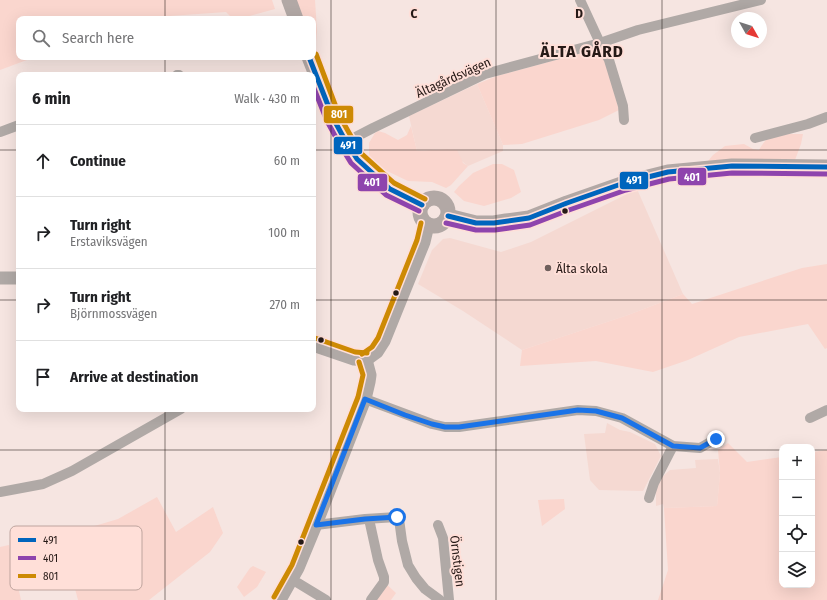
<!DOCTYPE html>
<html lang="en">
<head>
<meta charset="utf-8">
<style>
  body { margin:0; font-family:"Fira Sans Condensed",sans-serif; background:#f2f2f2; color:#202124 }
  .controls { position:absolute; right:12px; bottom:12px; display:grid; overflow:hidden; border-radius:8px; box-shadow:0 4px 16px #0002 }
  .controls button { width:36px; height:36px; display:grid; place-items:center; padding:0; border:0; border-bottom:1px solid #e0e0e0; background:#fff; color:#202124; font:20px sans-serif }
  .compass { position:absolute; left:731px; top:12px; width:36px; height:36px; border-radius:50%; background:#fff; box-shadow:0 4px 16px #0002; rotate:129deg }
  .stop { position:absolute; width:12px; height:12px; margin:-9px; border:3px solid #1a73e8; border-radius:50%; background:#fff }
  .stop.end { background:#1a73e8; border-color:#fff; box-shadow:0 1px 4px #0008 }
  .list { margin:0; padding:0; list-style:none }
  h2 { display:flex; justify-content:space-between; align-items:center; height:52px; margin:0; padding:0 16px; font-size:17px }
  h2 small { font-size:13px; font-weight:400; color:#757577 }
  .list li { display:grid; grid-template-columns:26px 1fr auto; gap:12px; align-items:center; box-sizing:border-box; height:72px; padding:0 16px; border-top:1px solid #e0e0e0 }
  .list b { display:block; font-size:15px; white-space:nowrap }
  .list p { margin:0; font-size:13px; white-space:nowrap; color:#757577 }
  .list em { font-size:13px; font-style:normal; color:#757577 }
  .icon { flex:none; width:22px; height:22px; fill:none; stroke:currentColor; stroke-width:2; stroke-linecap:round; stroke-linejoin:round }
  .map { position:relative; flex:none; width:827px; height:600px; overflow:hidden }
  .search { position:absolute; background:#fff; box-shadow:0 4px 16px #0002; left:16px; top:16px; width:300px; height:44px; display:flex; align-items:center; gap:10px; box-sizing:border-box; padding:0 14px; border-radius:8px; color:#757577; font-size:15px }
  .panel { position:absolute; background:#fff; box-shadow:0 4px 16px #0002; left:16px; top:72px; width:300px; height:340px; border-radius:8px }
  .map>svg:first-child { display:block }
  .built { fill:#f5d9d2 }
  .green { fill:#fad6ce }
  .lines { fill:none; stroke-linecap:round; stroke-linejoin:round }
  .minor { stroke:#b0a9a6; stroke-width:10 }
  .tertiary { stroke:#b0a9a6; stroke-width:13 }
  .secondary { stroke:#b2a8a5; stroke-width:15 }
  .bus-1-casing { stroke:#ffdfd8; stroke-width:8 }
  .bus-2-casing { stroke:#ffdfd8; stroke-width:8 }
  .bus-3-casing { stroke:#ffdfd8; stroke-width:8 }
  .bus-1 { stroke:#0065bd; stroke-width:5 }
  .bus-2 { stroke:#8e44ad; stroke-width:5 }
  .bus-3 { stroke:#cd8a04; stroke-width:5 }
  .route { stroke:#1a73e8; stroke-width:5 }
  .grid { fill:none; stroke:#261916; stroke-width:1; stroke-opacity:0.55 }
  .bus-dot { fill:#261916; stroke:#ffdfd8; stroke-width:1.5 }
  .poi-dot { fill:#6f605d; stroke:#ffdfd8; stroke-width:1.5 }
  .labels { text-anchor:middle; stroke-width:4; stroke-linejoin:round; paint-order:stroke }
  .street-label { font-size:13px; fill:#261916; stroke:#ffdfd8 }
  .poi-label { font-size:13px; fill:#261916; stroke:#ffdfd8; text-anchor:start }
  .district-label { font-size:17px; font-weight:bold; letter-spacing:1px; fill:#261916; stroke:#ffdfd8 }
  .key { fill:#ffdfd8; stroke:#bea49e; stroke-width:1 }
  .key-label { font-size:11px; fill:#261916 }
  .grid-label { font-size:13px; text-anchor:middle; font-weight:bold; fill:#261916; stroke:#ffdfd8; stroke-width:4; stroke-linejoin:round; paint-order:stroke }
  .line-badge { stroke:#ffdfd8; stroke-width:1.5 }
  .badge-label { font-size:11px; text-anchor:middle; font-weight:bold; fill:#fff }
</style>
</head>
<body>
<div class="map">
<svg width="827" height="600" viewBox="0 0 827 600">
  <rect width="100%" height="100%" fill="#f6e5e1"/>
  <g class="built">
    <path d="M477 84 503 145V151L468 166 446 149 417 151 409 116Z"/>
    <path d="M637 189 683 294 628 315 522 350 463 311 418 284 432 250 443 239 450 238 501 252 531 242Z"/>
    <path d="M607 423 620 430 630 432 655 444 661 456 643 491 599 490 590 480 584 434 605 433Z"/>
    <path d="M718 459 720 473 717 506 664 508 663 504 656 506V486L660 479 670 470 696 468 695 460Z"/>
  </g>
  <g class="green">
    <path d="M0 0H272L275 9 238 19H233L226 12 170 16 161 19H19V57H35L0 70Z"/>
    <path d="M293 0H315L317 31 315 53 313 52V19H299Z"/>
    <path d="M589 51 597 52 606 61 619 110 599 120 522 144 503 145 477 84 497 76Z"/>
    <path d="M411 126 417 151 446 149 457 150 463 163 468 166 451 185 446 188 432 182 408 181 387 171 373 162 369 156V143L375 133 378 131 385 133 398 140 407 135Z"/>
    <path d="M790 134H803L801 144 795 160 782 159 762 161H708L713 155 725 146 744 144 753 149 759 150C768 134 773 136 790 134Z"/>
    <path d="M493 164H502L514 170 521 192 511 198 484 206 464 201 454 192 459 186 473 173Z"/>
    <path d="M827 264V348L825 349 808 324 739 337 688 360 653 372 596 361 520 366 522 350 628 315 683 294 692 304 802 268Z"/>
    <path d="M728 443 747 462 782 457V585H812V452L827 450V600H658L668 570 664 508 717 506 720 473 718 450Z"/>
    <path d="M157 497 176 532 213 507 223 533 210 552 149 600H78L61 536 118 519Z"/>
    <path d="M564 499 565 509 542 526 538 500Z"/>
    <path d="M9 545 21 600H0V547Z"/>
    <path d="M253 566 266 572 257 587 244 597 237 587 250 568Z"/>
    <path d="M384 582 396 593 391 600H371Z"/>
  </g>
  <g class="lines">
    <g class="minor">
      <path d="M580 0 600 43 609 60 623 106 624 120"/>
      <path d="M177 75H179"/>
      <path d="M0 132 19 125"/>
      <path d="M755 138 808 124 827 117"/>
      <path d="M346 142 373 128 485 74 600 43 638 30 761 0"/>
      <path d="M365 399 432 424 445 427H459L578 410 596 411 622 418 673 446 700 448 719 437"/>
      <path d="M810 418 827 410"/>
      <path d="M0 492 43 484 72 471 181 409"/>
      <path d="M649 498 654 483 673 446"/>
      <path d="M369 519 378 560 384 577V582L371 600"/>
      <path d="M316 525 365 519 397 517 399 519 402 541 408 565 416 578 425 589 440 600"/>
      <path d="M438 525 443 538 449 600"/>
      <path d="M298 583 326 600"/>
    </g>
    <g class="tertiary">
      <path d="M0 278H19"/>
      <path d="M313 345 354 359 366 360"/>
      <path d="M366 360 377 352 384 341 424 242 428 225"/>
      <path d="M280 600 298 568 315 527 365 399 369 382 370 375 366 360"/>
    </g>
    <g class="secondary">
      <path d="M289 0 296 19"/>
      <path d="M309 57 333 118 346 142 357 159 390 189 422 205"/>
      <circle cx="434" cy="212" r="14"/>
      <path d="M448 216 476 223H494L506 221 529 218 567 203 624 183 668 172 732 166 827 167"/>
    </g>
    <defs>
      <g id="bus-1">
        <path d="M309 57 333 118 346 142 357 159 390 189 422 205"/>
        <path d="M448 216 476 223H494L529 218 567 203 624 183 668 172 732 166 827 167"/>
      </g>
      <g id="bus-2">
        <path d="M313 86 327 121 340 145 351 163 386 195 419 211"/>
        <path d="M446 223 476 230H495L530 225 569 210 626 190 669 179 732 173 827 174"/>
      </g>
      <g id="bus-3">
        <path d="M316 54 339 115 352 138 362 154 394 183 425 199"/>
        <path d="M315 338 355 352 367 353"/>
        <path d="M362 354 372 347 378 338 417 240 421 223"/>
        <path d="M274 597 292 565 358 397 363 375 359 362"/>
      </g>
    </defs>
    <use href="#bus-1" class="bus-1-casing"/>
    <use href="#bus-2" class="bus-2-casing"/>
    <use href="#bus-3" class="bus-3-casing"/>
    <use href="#bus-1" class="bus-1"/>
    <use href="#bus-2" class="bus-2"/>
    <use href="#bus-3" class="bus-3"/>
  </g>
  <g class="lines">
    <path class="route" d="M397 517 365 519 316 525 365 399 405 415 432 424 445 427H459L578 410 596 411 622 418 673 446 700 448 716 439"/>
  </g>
  <path class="grid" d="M165 0V19M331 0V600M496 0V600M662 0V600M165 57V75M0 150H19M313 150H827M0 300H19M313 300H827M165 409V600M0 450H782M812 450H827"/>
  <g class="bus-dot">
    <circle cx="565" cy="211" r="3.5"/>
    <circle cx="396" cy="293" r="3.5"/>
    <circle cx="321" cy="340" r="3.5"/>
    <circle cx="301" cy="542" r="3.5"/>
  </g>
  <circle class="poi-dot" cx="548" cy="268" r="4"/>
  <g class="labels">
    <g class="street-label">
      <text transform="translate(453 77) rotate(-24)" y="5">Ältagårdsvägen</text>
      <text transform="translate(458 561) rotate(83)" y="5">Örnstigen</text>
    </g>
    <g class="poi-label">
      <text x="556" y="273">Älta skola</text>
    </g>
    <g class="district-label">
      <text x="582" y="57">ÄLTA GÅRD</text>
    </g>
  </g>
  <rect x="10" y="526" width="132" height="64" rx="6" class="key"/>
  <rect x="18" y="538" width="18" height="4" fill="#0065bd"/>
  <rect x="18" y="556" width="18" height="4" fill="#8e44ad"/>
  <rect x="18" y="574" width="18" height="4" fill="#cd8a04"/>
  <g class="key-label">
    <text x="43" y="544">491</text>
    <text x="43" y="562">401</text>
    <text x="43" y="580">801</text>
  </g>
  <g class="grid-label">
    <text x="414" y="18">C</text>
    <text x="579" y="18">D</text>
  </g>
  <g class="line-badge">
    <rect x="323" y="105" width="31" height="19" rx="4" fill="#cd8a04"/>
    <rect x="333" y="136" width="30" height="19" rx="4" fill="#0065bd"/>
    <rect x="677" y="167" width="30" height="19" rx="4" fill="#8e44ad"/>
    <rect x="619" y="171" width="30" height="19" rx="4" fill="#0065bd"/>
    <rect x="357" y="173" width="31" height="19" rx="4" fill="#8e44ad"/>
  </g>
  <g class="badge-label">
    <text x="339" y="118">801</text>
    <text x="348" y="149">491</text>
    <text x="692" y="181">401</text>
    <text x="634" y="184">491</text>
    <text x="372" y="186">401</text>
  </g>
</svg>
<div class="controls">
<button>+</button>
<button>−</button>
<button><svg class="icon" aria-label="locate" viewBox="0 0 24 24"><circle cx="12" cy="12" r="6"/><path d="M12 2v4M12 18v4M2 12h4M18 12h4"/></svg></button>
<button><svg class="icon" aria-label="layers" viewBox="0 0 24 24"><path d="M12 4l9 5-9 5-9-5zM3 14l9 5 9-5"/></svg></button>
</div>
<svg class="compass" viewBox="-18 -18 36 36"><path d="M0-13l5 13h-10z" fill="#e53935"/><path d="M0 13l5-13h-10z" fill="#757577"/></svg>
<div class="stop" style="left:397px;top:517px"></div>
<div class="stop end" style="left:716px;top:439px"></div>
<div class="search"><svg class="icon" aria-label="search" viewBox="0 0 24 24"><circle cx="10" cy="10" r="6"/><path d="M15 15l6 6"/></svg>Search here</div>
<section class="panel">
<h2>6 min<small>Walk · 430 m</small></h2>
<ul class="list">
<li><svg class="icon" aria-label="ahead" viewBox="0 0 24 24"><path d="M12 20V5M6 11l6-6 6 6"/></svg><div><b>Continue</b></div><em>60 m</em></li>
<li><svg class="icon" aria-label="right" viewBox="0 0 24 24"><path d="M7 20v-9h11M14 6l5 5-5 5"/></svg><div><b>Turn right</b><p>Erstaviksvägen</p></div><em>100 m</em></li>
<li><svg class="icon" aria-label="right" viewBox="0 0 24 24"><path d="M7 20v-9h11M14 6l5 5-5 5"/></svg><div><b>Turn right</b><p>Björnmossvägen</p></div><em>270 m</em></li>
<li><svg class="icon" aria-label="arrive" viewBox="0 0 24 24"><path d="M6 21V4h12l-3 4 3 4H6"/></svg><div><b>Arrive at destination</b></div></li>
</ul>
</section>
</div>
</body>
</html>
